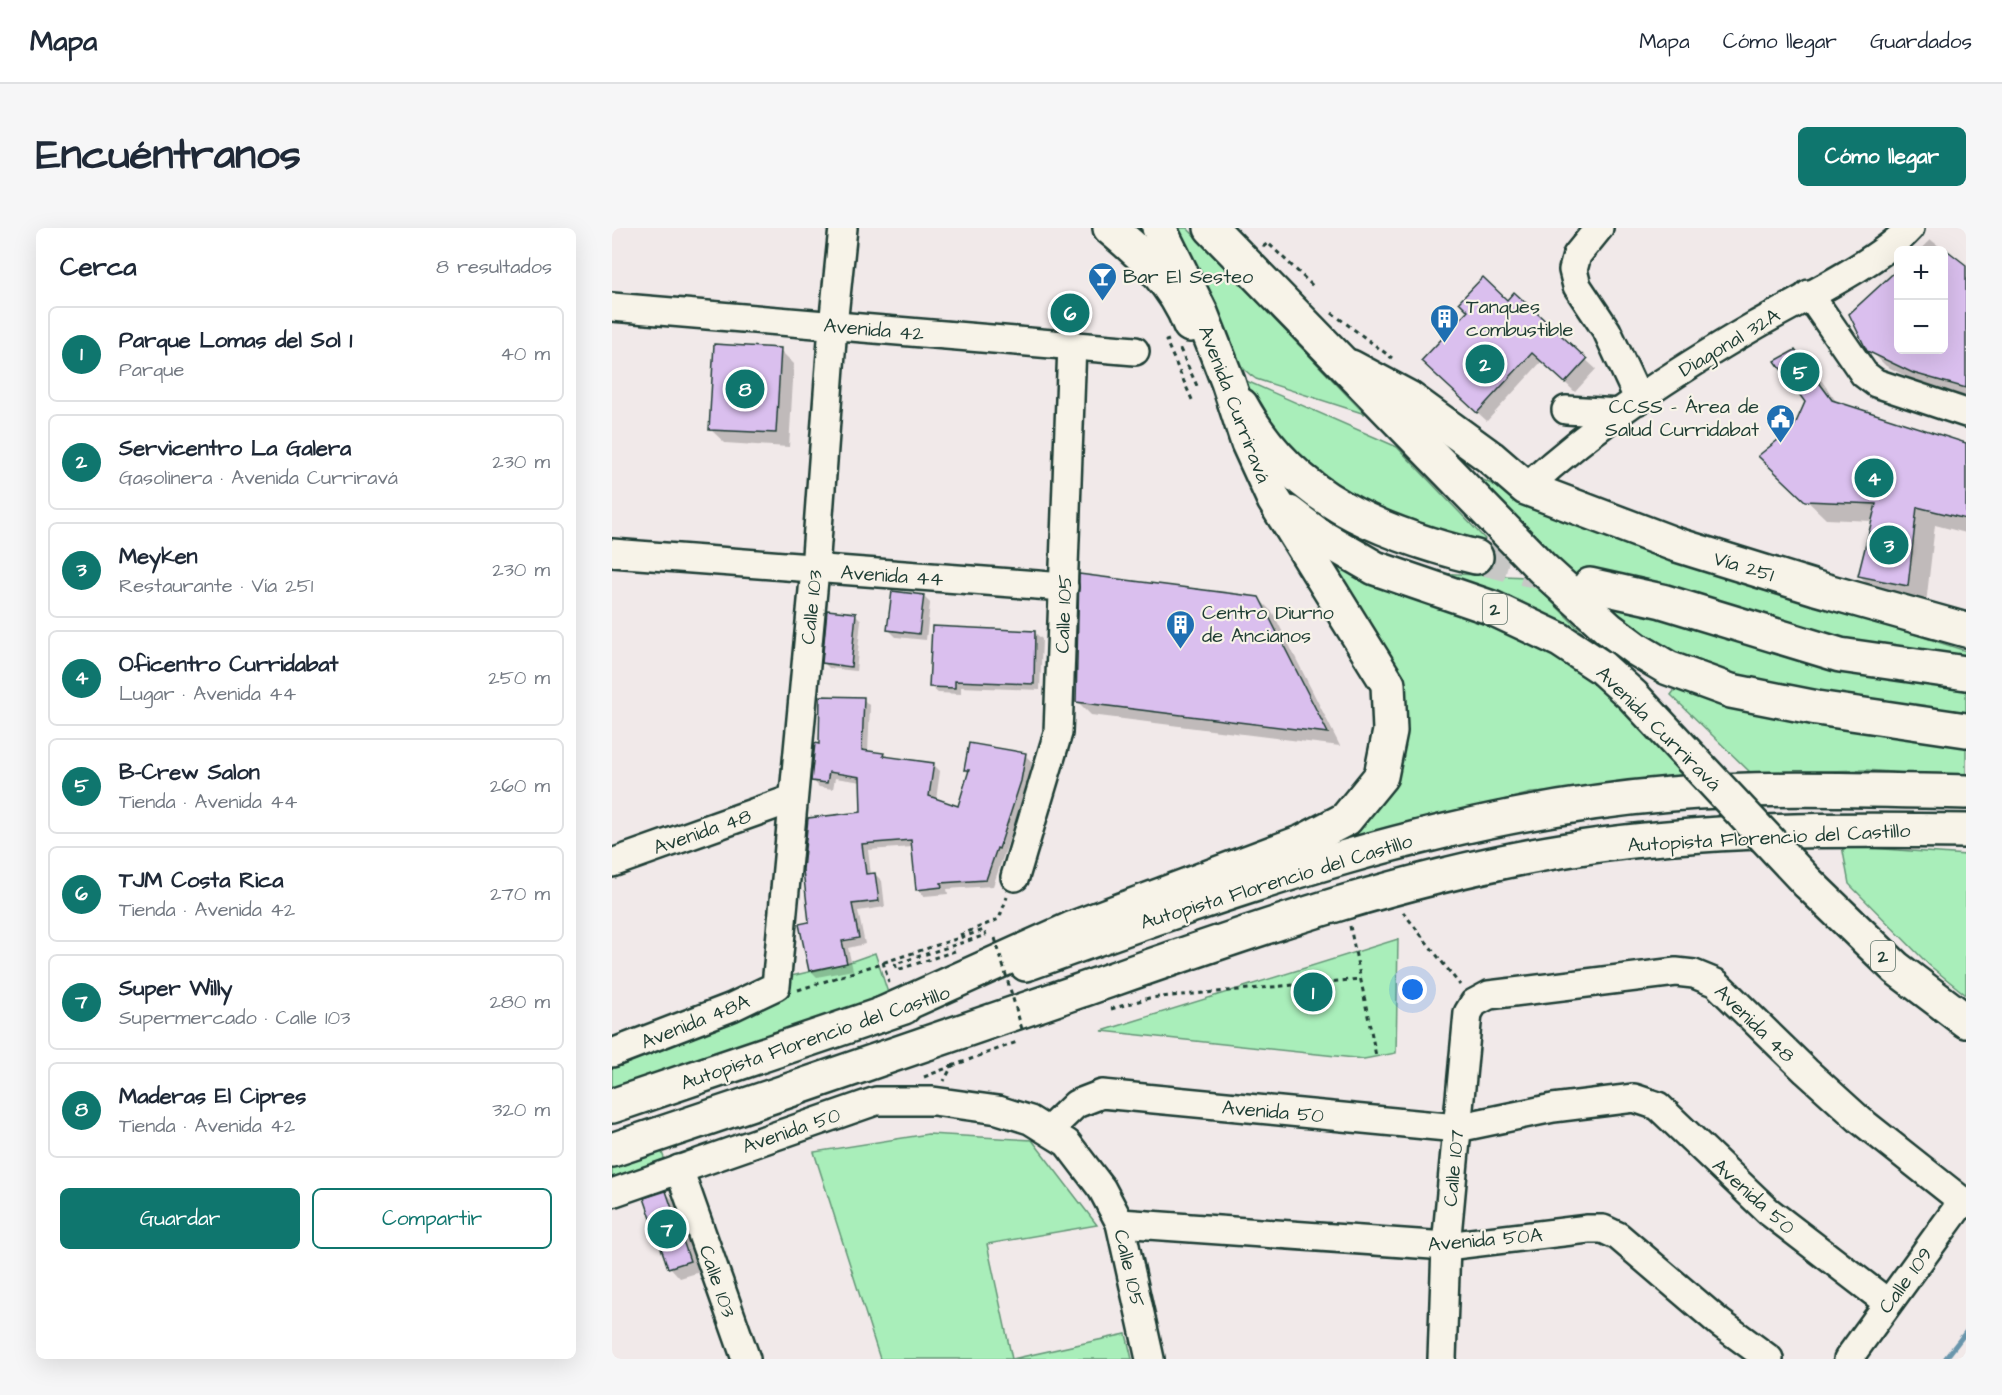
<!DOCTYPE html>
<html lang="es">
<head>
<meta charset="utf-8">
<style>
  body { margin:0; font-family:"Architects Daughter",sans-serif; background:#f6f6f7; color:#1f2937 }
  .controls { position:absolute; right:18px; top:18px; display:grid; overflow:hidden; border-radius:9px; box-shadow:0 6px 24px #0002 }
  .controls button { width:54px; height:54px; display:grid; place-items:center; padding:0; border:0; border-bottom:2px solid #e0e1e3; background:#fff; color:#1f2937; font:30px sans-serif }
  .you { position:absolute; left:801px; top:762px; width:21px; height:21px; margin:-15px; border:4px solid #fff; border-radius:50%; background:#1a73e8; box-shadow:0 0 0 9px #1a73e833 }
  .badge { display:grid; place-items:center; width:39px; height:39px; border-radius:50%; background:#0f766e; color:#fff; font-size:20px; font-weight:700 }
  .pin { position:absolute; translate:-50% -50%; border:3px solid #fff; box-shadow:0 2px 6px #0006 }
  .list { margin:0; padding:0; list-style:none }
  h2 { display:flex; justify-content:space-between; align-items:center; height:78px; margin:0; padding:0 24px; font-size:26px }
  h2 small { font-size:20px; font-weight:400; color:#747a83 }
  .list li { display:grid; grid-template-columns:39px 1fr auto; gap:18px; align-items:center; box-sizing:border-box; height:96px; margin:0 12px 12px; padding:0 12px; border:2px solid #e0e1e3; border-radius:9px }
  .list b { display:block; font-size:22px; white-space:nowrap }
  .list p { margin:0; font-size:20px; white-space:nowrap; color:#747a83 }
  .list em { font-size:20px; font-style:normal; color:#747a83 }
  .actions { display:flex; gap:12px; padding:18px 24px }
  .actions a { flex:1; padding:14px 0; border:2px solid #0f766e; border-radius:9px; text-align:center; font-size:21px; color:#0f766e }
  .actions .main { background:#0f766e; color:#fff }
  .map { position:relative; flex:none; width:1354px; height:1131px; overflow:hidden; border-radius:9px }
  header { display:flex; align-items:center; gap:36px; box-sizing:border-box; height:84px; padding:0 30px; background:#fff; border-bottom:2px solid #e0e1e3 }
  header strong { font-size:28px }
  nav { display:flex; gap:33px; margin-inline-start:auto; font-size:21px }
  .intro { display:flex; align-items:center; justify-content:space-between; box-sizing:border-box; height:144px; padding:0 36px }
  h1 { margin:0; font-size:42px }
  .button { padding:15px 27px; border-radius:9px; background:#0f766e; color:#fff; font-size:21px; font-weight:700 }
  main { display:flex; gap:36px; padding:0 36px }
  aside { flex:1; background:#fff; border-radius:9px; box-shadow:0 6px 24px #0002 }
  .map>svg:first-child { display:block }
  .green { fill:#a9eeba; stroke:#649677; stroke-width:1.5 }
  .shadow { fill:#0003 }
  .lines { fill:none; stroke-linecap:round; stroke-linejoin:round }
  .stream { stroke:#6b96ac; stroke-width:5 }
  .building { fill:#dabfee; stroke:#1f3d34; stroke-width:1.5 }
  .major-tunnel { stroke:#c7c7c5; stroke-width:33; stroke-dasharray:33 16; stroke-linecap:butt }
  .minor-casing { stroke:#1f3d34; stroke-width:32 }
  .major-casing { stroke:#1f3d34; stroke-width:38 }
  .highway-casing { stroke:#1f3d34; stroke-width:38 }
  .path { stroke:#1f3d34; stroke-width:3; stroke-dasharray:4.5 4.5; stroke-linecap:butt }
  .minor { stroke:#f7f3e8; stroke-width:27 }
  .major { stroke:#f7f3e8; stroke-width:33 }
  .highway { stroke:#f7f3e8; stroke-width:33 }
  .highway-bridge-casing { stroke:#1f3d34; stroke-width:38; stroke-linecap:butt }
  .path-bridge { stroke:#1f3d34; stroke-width:3; stroke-dasharray:4.5 4.5; stroke-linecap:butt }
  .highway-bridge { stroke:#f7f3e8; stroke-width:33 }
  .labels { text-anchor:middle; stroke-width:4.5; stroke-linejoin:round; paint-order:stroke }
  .shield { fill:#f7f3e8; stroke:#60746a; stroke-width:1.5 }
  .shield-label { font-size:18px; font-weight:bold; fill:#1f3d34 }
  .poi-label { font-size:20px; fill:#1f3d34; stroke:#f7f3e8; text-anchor:start }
  .street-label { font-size:20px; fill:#1f3d34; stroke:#f7f3e8 }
</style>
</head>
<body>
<header>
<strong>Mapa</strong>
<nav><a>Mapa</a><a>Cómo llegar</a><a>Guardados</a></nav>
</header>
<div class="intro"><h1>Encuéntranos</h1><a class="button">Cómo llegar</a></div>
<main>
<aside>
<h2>Cerca<small>8 resultados</small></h2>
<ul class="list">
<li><span class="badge">1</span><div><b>Parque Lomas del Sol 1</b><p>Parque</p></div><em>40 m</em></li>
<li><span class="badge">2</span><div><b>Servicentro La Galera</b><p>Gasolinera · Avenida Curriravá</p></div><em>230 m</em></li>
<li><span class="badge">3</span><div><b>Meyken</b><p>Restaurante · Vía 251</p></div><em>230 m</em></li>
<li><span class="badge">4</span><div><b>Oficentro Curridabat</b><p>Lugar · Avenida 44</p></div><em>250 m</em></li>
<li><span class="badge">5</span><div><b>B-Crew Salon</b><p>Tienda · Avenida 44</p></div><em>260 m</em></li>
<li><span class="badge">6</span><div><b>TJM Costa Rica</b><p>Tienda · Avenida 42</p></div><em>270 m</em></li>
<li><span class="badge">7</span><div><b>Super Willy</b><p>Supermercado · Calle 103</p></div><em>280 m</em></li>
<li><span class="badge">8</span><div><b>Maderas El Cipres</b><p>Tienda · Avenida 42</p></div><em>320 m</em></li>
</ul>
<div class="actions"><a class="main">Guardar</a><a>Compartir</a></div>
</aside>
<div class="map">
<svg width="1354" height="1131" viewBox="0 0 1354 1131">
  <rect width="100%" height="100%" fill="#f1e9e9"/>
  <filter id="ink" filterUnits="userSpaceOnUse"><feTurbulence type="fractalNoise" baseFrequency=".0167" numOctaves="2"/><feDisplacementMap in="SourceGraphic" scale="12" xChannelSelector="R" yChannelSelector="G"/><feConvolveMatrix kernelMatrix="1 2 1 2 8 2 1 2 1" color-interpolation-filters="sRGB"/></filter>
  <g filter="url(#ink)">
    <g class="green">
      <path d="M556 0H575L753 186 644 151C602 122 578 46 556 0Z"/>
      <path d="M630 151 785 219 873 311 864 323 707 263 627 161Z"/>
      <path d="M842 238 967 298 1354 423V493L1139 457 1072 437 1019 406Z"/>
      <path d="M684 304 927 414 996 467 1082 556 919 565 711 618 762 584 782 548 790 504Z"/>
      <path d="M821 345 915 349 985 419Z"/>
      <path d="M1068 455 1354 510V550L1254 542 1139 545 1059 467Z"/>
      <path d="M1230 618 1354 627V767L1317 737 1237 656Z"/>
      <path d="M786 711 784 825 752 831 490 803Z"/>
      <path d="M263 725 278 771 0 865V836L175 749 235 735Z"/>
      <path d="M316 906 420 912 485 997 375 1016 400 1131 514 1106 520 1131H268L202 924Z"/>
      <path d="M49 922 54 935 0 953V937Z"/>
    </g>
    <g class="shadow">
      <path d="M1319 12 1354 39V169L1316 159 1274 138 1259 123 1332 122V22H1308Z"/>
      <path d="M902 66 984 141 963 164 930 133 875 193 820 143 858 83 895 74Z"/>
      <path d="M168 122 182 136 177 219 113 215 98 201Z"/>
      <path d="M1183 124 1202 142 1226 176 1354 216V305L1323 297 1314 376 1266 367 1248 348 1261 293 1214 291 1149 228 1183 200 1195 174Z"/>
      <path d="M311 368 318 375 314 412 284 409 277 402Z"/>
      <path d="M646 370 661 385 728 518 479 487 465 473Z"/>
      <path d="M244 387 249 392 244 443 217 440 212 435Z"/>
      <path d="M423 405 430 411 428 462 349 459V466L326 465 319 459Z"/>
      <path d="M251 471 258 478 256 524 271 526 275 530 321 536 328 543 324 572 347 580 357 545 354 542 413 527 420 534 415 560 381 658 335 661 336 666 312 668 305 661 301 619 256 622 259 647 263 646 270 653 273 679 246 683 253 716 236 720 241 742 205 749 198 742 199 695 250 586V554L223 550 221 561 207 559 201 552 208 517Z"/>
      <path d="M54 965 64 975 88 1044 68 1050 58 1039Z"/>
    </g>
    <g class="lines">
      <path class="stream" d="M1333 1131 1354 1104"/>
    </g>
    <g class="building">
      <path d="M1332 20 1354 37V160L1301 145 1255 123 1237 86 1287 40V122H1332Z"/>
      <path d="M871 49 895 72 902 64 975 131 953 155 920 125 865 185 809 133 856 83 847 74Z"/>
      <path d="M102 116 169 120 164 205 97 202Z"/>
      <path d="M1183 122 1220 172 1354 215V291L1305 279 1296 358 1246 348 1264 276 1193 273 1146 228 1182 199 1193 174 1163 133Z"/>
      <path d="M467 346 647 369 716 505 464 474Z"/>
      <path d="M280 363 312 367 307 406 275 402Z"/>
      <path d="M215 382 244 385 239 439 210 435Z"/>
      <path d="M320 398 423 403 422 456 343 453V460L317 459Z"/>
      <path d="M208 468 252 469 250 522 272 525 271 528 322 535 317 568 346 578 357 542H352L357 515 414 525 409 553 387 621 385 620 374 652 329 655 330 659 304 662 299 612 250 616 254 646 263 645 267 673 240 676 247 710 230 713 235 735 197 743 187 696 197 694 191 642 196 590 249 584 248 549 217 544 215 555 199 553 203 515 207 516Z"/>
      <path d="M54 963 78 1033 56 1040 32 970Z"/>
    </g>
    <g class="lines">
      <path class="major-tunnel" d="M864 329 950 350"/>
      <defs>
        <g id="minor">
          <path d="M987 0 965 27 961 42 965 58 995 103 1027 172"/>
          <path d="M1197 66 1252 146 1264 155 1354 185"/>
          <path d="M0 79 523 123"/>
          <path d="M954 182 1008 185"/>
          <path d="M914 260C983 196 1063 144 1144 97 1187 72 1266 35 1298 0"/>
          <path d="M0 325 452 359"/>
          <path d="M0 635 180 571"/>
          <path d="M403 649 446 505 460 116"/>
          <path d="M0 825 120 779 164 758 203 341 221 98 231 0"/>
          <path d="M437 902 464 876 490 866 845 900 941 880 1022 870 1046 878 1156 983 1276 1075"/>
          <path d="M67 941 134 1131"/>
          <path d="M0 965 264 873H321L386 882 418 892 455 915 490 961 508 995 538 1131"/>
          <path d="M508 995 834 1018 976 1001H991L1006 1008 1108 1095 1157 1131"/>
          <path d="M830 1131 834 1018 856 785 862 775 877 767 1064 744 1082 746 1104 755 1194 843 1248 892 1354 976"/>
          <path d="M1236 1131 1350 974"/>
        </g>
        <g id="major">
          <path d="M498 0C531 27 563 57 578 97"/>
          <path d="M739 139 797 170 878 229 914 260 1062 316 1204 360 1354 402"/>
          <path d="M629 177C680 270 766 305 864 329"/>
          <path d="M978 357 1050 373 1228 427 1354 445"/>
          <path d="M414 736C623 661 836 584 1059 566 1156 558 1256 562 1354 564"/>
          <path d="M0 878 292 779"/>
          <path d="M0 922C156 870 312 817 467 763 630 706 795 646 967 620 1094 601 1226 601 1354 603"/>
        </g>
        <g id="highway">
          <path d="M599 0 930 340 997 401 1024 421 1056 440 1119 463 1205 480 1354 502"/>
          <path d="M677 285 706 307 763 340 880 380 948 412 989 439 1021 468 1079 530"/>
          <path d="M1195 654 1284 740 1354 793"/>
          <path d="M266 788 459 701 690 614 734 591 769 548 778 503 776 456 662 272 636 215 616 154 589 85 547 0"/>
        </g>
      </defs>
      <use href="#minor" class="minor-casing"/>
      <use href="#major" class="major-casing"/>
      <use href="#highway" class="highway-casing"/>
      <g class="path">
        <path d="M651 19 656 15 702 59"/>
        <path d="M720 85 780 130"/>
        <path d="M557 112 554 113 581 174"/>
        <path d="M568 121 586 160"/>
        <path d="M791 684 848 757"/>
        <path d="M738 698 764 828"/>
        <path d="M348 707 387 691 395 669"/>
        <path d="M343 723 285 742 283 736 374 707"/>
        <path d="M271 734 277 755"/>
        <path d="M186 762 372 702 374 707"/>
        <path d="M499 781 537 770 749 751"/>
        <path d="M340 838 405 814"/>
        <path d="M312 849 340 838 332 853"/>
      </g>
      <use href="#minor" class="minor"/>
      <use href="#major" class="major"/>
      <use href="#highway" class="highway"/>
      <defs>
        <path id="highway-bridge" d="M1079 530 1195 654"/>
      </defs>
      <use href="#highway-bridge" class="highway-bridge-casing"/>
      <path class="path-bridge" d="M383 710 410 801"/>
      <use href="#highway-bridge" class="highway-bridge"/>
    </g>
  </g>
  <defs>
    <symbol id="bar-pin" viewBox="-11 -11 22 30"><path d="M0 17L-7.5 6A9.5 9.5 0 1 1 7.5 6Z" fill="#1f6fb2" stroke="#f7f3e8"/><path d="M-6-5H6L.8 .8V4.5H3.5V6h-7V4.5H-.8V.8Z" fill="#fff"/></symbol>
    <symbol id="building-pin" viewBox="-11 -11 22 30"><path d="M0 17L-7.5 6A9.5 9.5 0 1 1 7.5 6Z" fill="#1f6fb2" stroke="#f7f3e8"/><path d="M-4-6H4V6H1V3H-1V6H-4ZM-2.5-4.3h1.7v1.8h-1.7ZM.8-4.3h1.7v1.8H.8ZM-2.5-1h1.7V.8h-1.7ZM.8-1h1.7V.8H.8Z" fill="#fff"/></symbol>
    <symbol id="civic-pin" viewBox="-11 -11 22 30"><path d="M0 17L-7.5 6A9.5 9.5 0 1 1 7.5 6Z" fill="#1f6fb2" stroke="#f7f3e8"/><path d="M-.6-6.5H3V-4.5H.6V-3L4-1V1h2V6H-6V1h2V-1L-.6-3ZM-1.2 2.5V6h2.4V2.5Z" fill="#fff"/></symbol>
  </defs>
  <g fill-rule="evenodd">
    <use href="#bar-pin" x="474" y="32" width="33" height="45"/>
    <use href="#building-pin" x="816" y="74" width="33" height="45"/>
    <use href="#civic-pin" x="1152" y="174" width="33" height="45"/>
    <use href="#building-pin" x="552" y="380" width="33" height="45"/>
  </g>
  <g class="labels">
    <g class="shield">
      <rect x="871" y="366" width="24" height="30" rx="4.5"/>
      <rect x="1259" y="713" width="24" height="30" rx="4.5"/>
    </g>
    <g class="shield-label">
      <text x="883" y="387">2</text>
      <text x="1271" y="734">2</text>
    </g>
    <g class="poi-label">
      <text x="511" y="55">Bar El Sesteo</text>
      <text x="854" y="85">Tanques<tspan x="854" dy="23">combustible</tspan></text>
      <text x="1147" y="185" text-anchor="end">CCSS - Área de<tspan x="1147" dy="23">Salud Curridabat</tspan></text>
      <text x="590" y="391">Centro Diurno<tspan x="590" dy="23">de Ancianos</tspan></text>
    </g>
    <g class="street-label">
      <text transform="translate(262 101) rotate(5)" y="7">Avenida 42</text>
      <text transform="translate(1117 114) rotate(-31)" y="7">Diagonal 32A</text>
      <text transform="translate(623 176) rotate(69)" y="7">Avenida Curriravá</text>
      <text transform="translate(1132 338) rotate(17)" y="7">Vía 251</text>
      <text transform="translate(280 347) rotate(4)" y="7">Avenida 44</text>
      <text transform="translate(199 379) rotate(-84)" y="7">Calle 103</text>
      <text transform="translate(451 386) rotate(-88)" y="7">Calle 105</text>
      <text transform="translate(1047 500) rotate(45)" y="7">Avenida Curriravá</text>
      <text transform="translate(90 603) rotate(-19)" y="7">Avenida 48</text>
      <text transform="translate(1157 609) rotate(-3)" y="7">Autopista Florencio del Castillo</text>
      <text transform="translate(664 653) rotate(-17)" y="7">Autopista Florencio del Castillo</text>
      <text transform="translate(83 793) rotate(-22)" y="7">Avenida 48A</text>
      <text transform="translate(1143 795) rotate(44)" y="7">Avenida 48</text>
      <text transform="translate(203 809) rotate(-19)" y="7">Autopista Florencio del Castillo</text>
      <text transform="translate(661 883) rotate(5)" y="7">Avenida 50</text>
      <text transform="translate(179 902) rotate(-19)" y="7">Avenida 50</text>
      <text transform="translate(841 940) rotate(-85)" y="7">Calle 107</text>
      <text transform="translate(1142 968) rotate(42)" y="7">Avenida 50</text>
      <text transform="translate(873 1011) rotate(-5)" y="7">Avenida 50A</text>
      <text transform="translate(518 1040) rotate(77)" y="7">Calle 105</text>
      <text transform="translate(1293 1052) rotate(-54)" y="7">Calle 109</text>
      <text transform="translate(106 1053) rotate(71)" y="7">Calle 103</text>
    </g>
  </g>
</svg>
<div class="controls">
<button>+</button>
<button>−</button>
</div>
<div class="you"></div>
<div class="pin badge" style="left:701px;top:764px">1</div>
<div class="pin badge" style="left:873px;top:136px">2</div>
<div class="pin badge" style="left:1277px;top:317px">3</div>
<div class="pin badge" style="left:1262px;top:250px">4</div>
<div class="pin badge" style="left:1188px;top:144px">5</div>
<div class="pin badge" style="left:458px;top:85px">6</div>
<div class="pin badge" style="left:55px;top:1001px">7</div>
<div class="pin badge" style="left:133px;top:161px">8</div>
</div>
</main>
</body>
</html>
